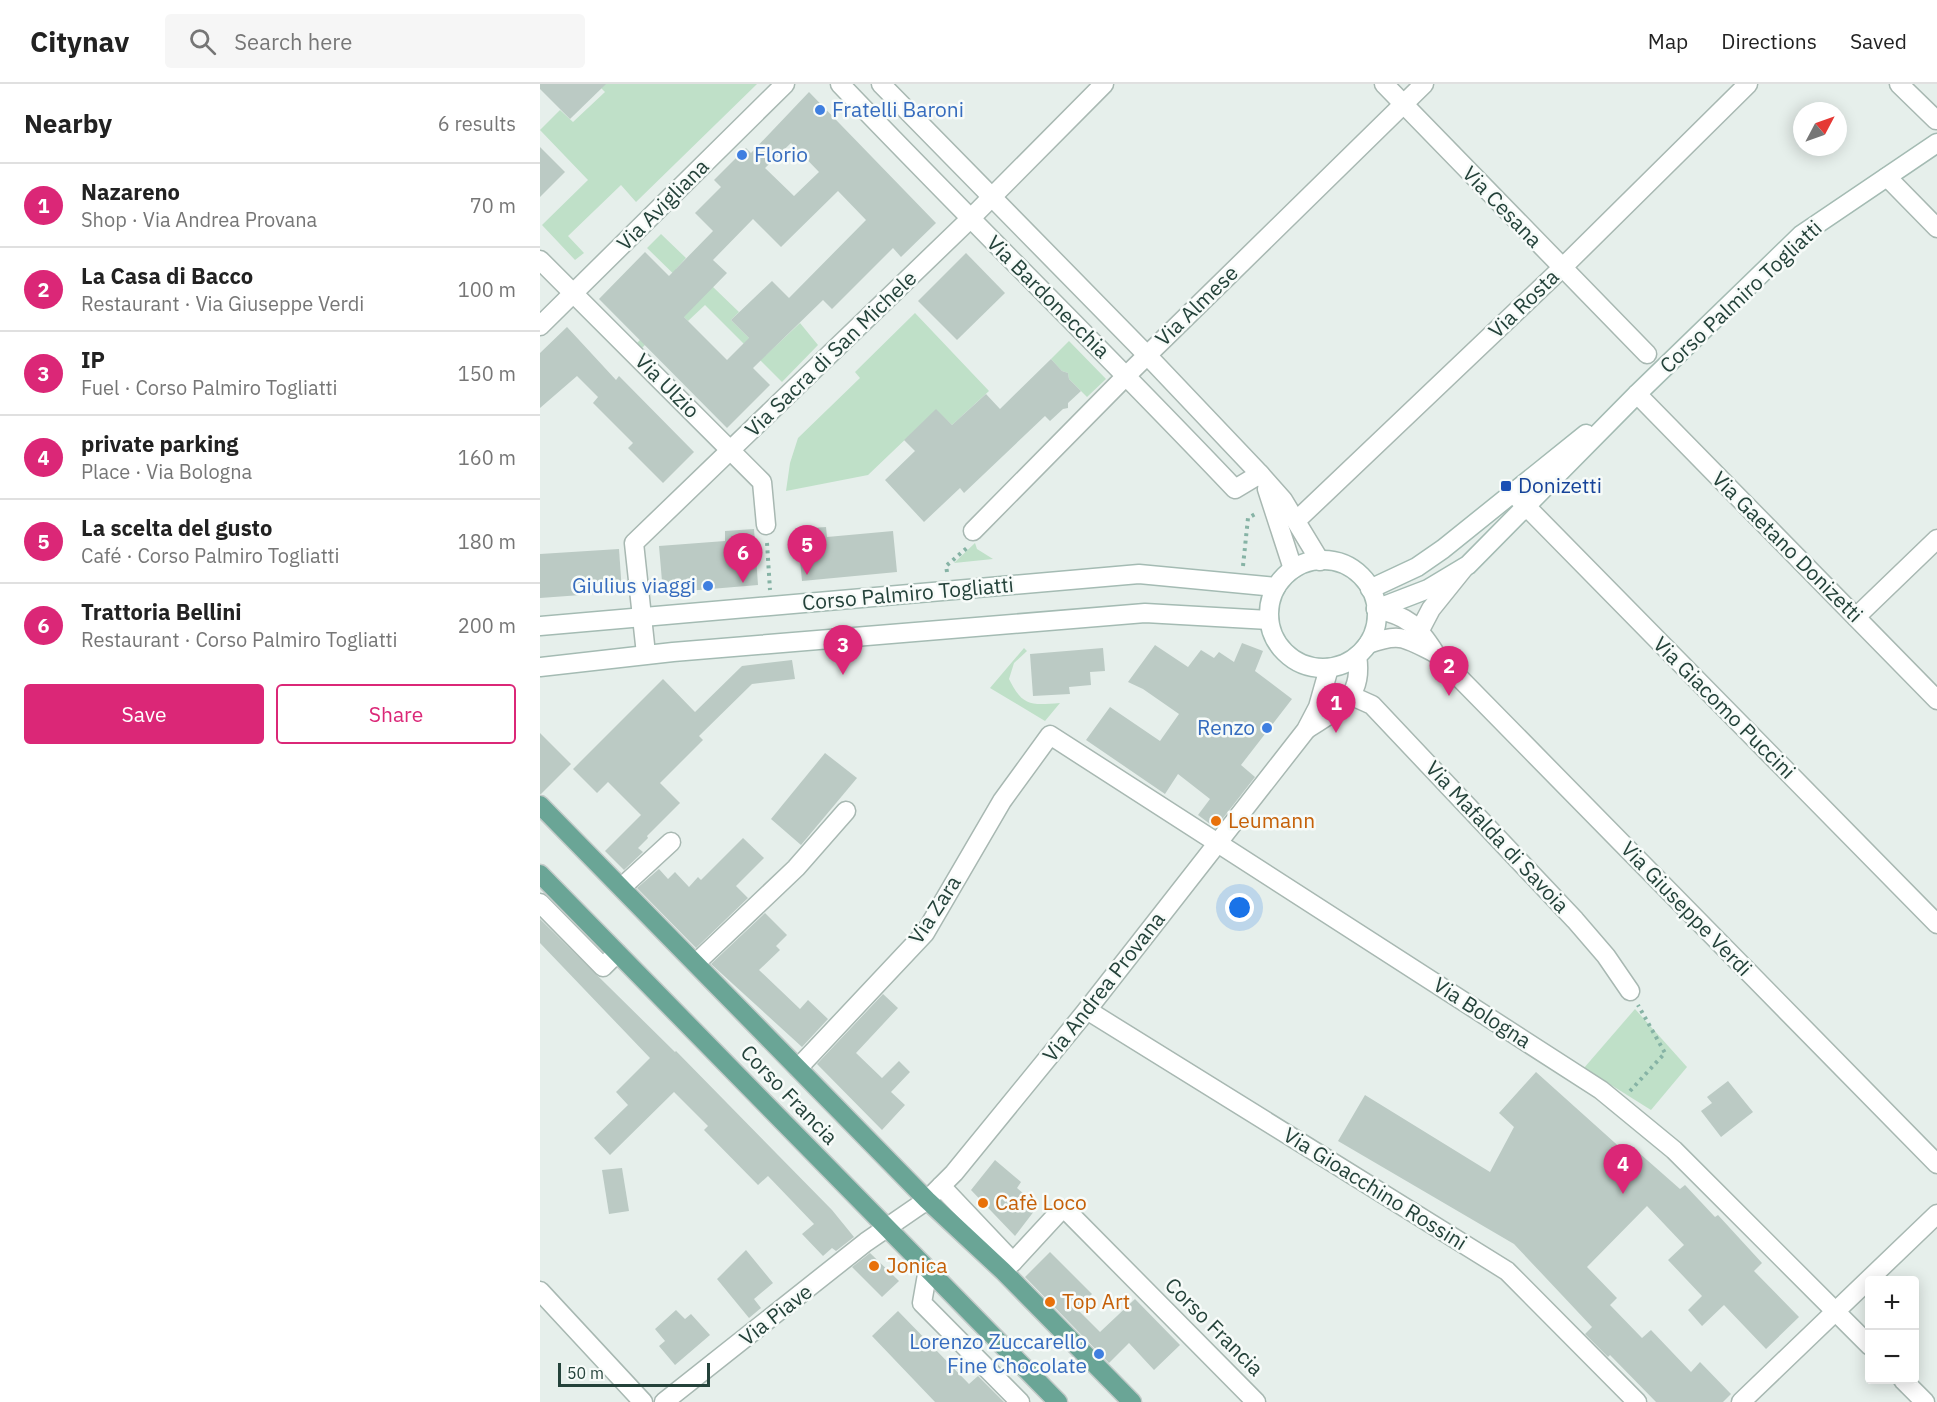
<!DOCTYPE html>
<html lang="en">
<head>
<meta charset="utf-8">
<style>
  body { margin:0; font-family:"IBM Plex Sans",sans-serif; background:#f6f6f6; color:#222 }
  .controls { position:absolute; right:18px; bottom:18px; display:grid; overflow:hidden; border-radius:6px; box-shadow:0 3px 15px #0003 }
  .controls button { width:54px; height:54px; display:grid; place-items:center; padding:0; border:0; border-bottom:2px solid #e0e0e0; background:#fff; color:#222; font:30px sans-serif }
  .compass { position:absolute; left:1253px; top:18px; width:54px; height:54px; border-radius:50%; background:#fff; box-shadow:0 3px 15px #0003; rotate:49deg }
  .scale { position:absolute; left:18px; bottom:15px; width:152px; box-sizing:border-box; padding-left:6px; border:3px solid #24423a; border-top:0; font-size:16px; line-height:21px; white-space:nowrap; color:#24423a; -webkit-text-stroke:4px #f7fbf9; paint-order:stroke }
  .you { position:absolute; left:700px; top:824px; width:21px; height:21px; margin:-15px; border:4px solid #fff; border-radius:50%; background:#1a73e8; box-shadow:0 0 0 9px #1a73e833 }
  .badge { display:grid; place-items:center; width:39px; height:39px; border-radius:50%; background:#db2777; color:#fff; font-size:20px; font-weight:700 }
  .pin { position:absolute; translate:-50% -50px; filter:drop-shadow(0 2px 3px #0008) }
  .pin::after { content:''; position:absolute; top:32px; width:21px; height:18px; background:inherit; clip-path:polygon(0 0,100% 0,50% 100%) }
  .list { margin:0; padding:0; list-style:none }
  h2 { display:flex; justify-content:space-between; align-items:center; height:78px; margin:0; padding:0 24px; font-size:26px }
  h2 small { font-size:20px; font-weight:400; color:#767676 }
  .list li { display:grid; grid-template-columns:39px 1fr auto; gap:18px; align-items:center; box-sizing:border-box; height:84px; padding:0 24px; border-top:2px solid #e0e0e0 }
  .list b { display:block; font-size:22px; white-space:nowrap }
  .list p { margin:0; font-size:20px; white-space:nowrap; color:#767676 }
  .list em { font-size:20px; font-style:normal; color:#767676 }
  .actions { display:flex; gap:12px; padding:18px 24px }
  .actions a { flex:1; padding:14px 0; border:2px solid #db2777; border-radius:6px; text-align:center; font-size:21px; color:#db2777 }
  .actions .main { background:#db2777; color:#fff }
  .icon { flex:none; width:33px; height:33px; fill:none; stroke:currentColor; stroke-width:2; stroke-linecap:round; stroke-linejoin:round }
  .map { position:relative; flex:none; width:1397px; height:1318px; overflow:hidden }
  header { display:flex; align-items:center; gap:36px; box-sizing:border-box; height:84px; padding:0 30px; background:#fff; border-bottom:2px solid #e0e0e0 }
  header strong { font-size:28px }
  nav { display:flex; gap:33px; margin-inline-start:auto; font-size:21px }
  .search { width:420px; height:54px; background:#f6f6f6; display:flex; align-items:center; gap:15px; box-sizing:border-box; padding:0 21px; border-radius:6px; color:#767676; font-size:22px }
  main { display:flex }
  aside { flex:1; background:#fff }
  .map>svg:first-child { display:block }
  .green { fill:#bfe0c8 }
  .building { fill:#bbcac4; fill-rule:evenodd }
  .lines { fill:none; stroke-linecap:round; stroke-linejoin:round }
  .street-casing { stroke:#a8b8b2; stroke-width:21 }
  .secondary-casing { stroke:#a4bbb3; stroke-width:21 }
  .primary-casing { stroke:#c2cac8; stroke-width:21 }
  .path { stroke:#86b3a5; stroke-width:4; stroke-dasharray:3 4.5; stroke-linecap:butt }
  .street { stroke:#fff; stroke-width:18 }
  .secondary { stroke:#fff; stroke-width:18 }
  .primary { stroke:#6aa596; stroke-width:18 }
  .shop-dot { fill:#3f7fe0; stroke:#f7fbf9; stroke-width:2 }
  .transit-dot { fill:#1a4fb4; stroke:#f7fbf9; stroke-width:2 }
  .food-dot { fill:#e8710a; stroke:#f7fbf9; stroke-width:2 }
  .labels { text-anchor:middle; stroke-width:5; stroke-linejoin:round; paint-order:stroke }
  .shop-label { font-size:21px; fill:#366cbe; stroke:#f7fbf9; text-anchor:end }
  .street-label { font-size:21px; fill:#24423a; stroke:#f7fbf9 }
  .transit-label { font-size:21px; fill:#164399; stroke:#f7fbf9; text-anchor:start }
  .food-label { font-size:21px; fill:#c56008; stroke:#f7fbf9; text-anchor:start }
</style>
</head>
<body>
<header>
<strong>Citynav</strong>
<div class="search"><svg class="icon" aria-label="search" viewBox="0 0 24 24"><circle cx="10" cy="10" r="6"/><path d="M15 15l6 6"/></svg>Search here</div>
<nav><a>Map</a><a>Directions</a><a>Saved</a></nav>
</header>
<main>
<aside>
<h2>Nearby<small>6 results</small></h2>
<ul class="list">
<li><span class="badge">1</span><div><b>Nazareno</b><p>Shop · Via Andrea Provana</p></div><em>70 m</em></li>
<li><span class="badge">2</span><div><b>La Casa di Bacco</b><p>Restaurant · Via Giuseppe Verdi</p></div><em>100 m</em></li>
<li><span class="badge">3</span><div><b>IP</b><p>Fuel · Corso Palmiro Togliatti</p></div><em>150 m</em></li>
<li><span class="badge">4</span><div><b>private parking</b><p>Place · Via Bologna</p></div><em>160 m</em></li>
<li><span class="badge">5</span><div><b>La scelta del gusto</b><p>Café · Corso Palmiro Togliatti</p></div><em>180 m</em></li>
<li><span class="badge">6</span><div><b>Trattoria Bellini</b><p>Restaurant · Corso Palmiro Togliatti</p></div><em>200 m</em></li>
</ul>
<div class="actions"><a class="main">Save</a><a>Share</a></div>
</aside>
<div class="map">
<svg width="1397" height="1318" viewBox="0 0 1397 1318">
  <rect width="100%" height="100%" fill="#e6efeb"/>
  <g class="green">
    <path d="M57 0H217L96 118 81 101 28 152 44 169 35 176 2 141 48 96 0 46 20 26 33 38 65 8Z"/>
    <path d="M121 150 146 174 136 185 173 203 199 228 191 236 226 271 260 239 278 261 242 298 165 221 148 237 138 227 102 264 97 259 150 206 107 164Z"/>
    <path d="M375 229 449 307 412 341 396 326 328 391 246 407 250 379 258 354 320 294 315 288Z"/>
    <path d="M529 257 566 295 547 313 529 295 528 289 522 287 511 275Z"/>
    <path d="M435 459 437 465 453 475 414 479Z"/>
    <path d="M484 564 487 567 474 579 469 595C483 623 491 621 520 619L505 637 450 604Z"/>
    <path d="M1095 925 1147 983 1111 1026 1044 984Z"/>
  </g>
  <g class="building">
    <path d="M0 0H66L30 35 0 5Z"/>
    <path d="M269 8 396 139 361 173 353 164 292 225 283 216 213 284 230 301 187 344 59 215 105 168 129 192 173 147 155 129 181 103 174 96 206 64 211 69ZM251 59 279 88 254 112 225 84ZM298 107 326 136 249 214 232 197 191 236 209 254 187 276 144 233 187 189 173 176 213 135 241 163Z"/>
    <path d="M0 63 25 88 0 113Z"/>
    <path d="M426 169 465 209 417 256 378 217Z"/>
    <path d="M27 243 76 296 79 292 154 368 123 399 88 364 93 359 53 319 58 313 37 292 0 324V269Z"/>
    <path d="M511 275 522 287 528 289 529 295 541 307 528 319V324L523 325 510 337 505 332 424 409 420 404 384 438 345 396 375 367 364 356 396 325 412 341 446 310 460 325Z"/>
    <path d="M286 443 287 453 353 447 357 488 262 497 257 445Z"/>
    <path d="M214 445 218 501 123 509 119 462 185 457V447Z"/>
    <path d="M79 465 82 508 0 514V470Z"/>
    <path d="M702 559 723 567 715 587 752 615 701 681 715 693 680 738 670 740 658 731 670 715 638 690 625 710 546 656 570 623 620 657 639 630 603 605 588 598 615 561 648 583 661 566 674 574 679 568 694 578Z"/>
    <path d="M563 564 565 587 550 588 551 601 529 603 530 610 493 612 490 570Z"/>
    <path d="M252 576 255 595 212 600 159 652 163 656 120 699 140 719 107 752 108 754 98 764 103 768 84 786 65 767 101 731 68 698 57 709 33 685 123 595 155 628 202 582Z"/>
    <path d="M0 649 31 680 1 710H0Z"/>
    <path d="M285 669 317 694 261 761 231 735Z"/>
    <path d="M203 754 224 774 196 802 208 814 156 864 97 804 119 785 128 795 135 788 149 803 158 793 161 796Z"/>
    <path d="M225 829 247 851 236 862 240 866 219 886 260 925 268 916 288 935 262 963 171 880Z"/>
    <path d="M0 835 135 968 136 967 292 1126 314 1153 296 1167 292 1164 283 1172 262 1150 274 1140 228 1092 218 1101 164 1046 168 1042 134 1008 70 1071 54 1054 88 1021 76 1008 110 974 0 859Z"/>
    <path d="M343 910 358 924 316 969 342 994 359 977 370 988 351 1008 365 1021 342 1046 277 980Z"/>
    <path d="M996 988 1084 1067 1090 1061 1140 1105 1145 1101 1175 1133 1178 1131 1222 1179 1214 1187 1259 1233 1226 1265 1184 1221 1162 1242 1148 1226 1162 1212 1128 1176 1144 1161 1107 1122 1047 1183 1077 1214 1070 1221 1102 1254 1111 1246 1151 1288 1160 1278 1191 1310 1183 1318H1116L1070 1271 1068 1273 1045 1250 1052 1243 974 1160 798 1057 825 1011 950 1088 974 1043 959 1029Z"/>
    <path d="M1188 997 1213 1028 1181 1053 1161 1027 1172 1019 1167 1013Z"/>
    <path d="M455 1076 481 1098 477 1104 498 1122 475 1152 431 1106Z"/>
    <path d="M82 1084 89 1127 69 1130 62 1086Z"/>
    <path d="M206 1166 233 1199 214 1215 221 1224 209 1234 177 1195Z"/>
    <path d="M510 1168 552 1210 537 1225 560 1248 595 1215 640 1261 614 1286 589 1259 569 1279 485 1193Z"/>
    <path d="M330 1169 359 1197 342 1213 312 1183Z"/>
    <path d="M136 1226 145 1235 151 1230 170 1251 135 1281 119 1262 125 1257 115 1245Z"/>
    <path d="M358 1227 429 1300 438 1292 464 1318H395L332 1252Z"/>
  </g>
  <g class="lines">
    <defs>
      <g id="street">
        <path d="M300 0C430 136 565 268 695 405L720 390"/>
        <path d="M341 0 607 271 720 390 743 416 780 477"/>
        <path d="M844 0 1107 270"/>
        <path d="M1359 0 1396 36"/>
        <path d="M1347 93 1397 144"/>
        <path d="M0 176 222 398 226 441"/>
        <path d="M0 242 245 0"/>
        <path d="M1097 310 1397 616"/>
        <path d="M727 405 753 485"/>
        <path d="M975 411 1397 840"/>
        <path d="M757 436 1022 184 1208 0"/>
        <path d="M433 447 587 291 884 0"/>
        <path d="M836 525C868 532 877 541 895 569L1397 1080"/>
        <path d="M1316 533 1397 455"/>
        <path d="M880 546 891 525 924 484"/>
        <path d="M828 560C859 549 864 553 893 568"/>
        <path d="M106 570 94 459 430 135 564 0"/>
        <path d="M812 612 832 621 1035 836 1066 872 1090 907"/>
        <path d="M767 645C799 624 824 614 817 572"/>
        <path d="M82 803 131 758"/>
        <path d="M0 819 63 883 77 869"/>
        <path d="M156 879 256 784 306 727"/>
        <path d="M547 926 967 1187 1097 1318"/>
        <path d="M258 984 385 849 462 717 510 651 1061 1006 1134 1066 1330 1262"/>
        <path d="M401 1102 473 1178 464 1186"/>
        <path d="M473 1178 521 1126H526L716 1318"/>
        <path d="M388 1185 382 1219 480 1318"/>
        <path d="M0 1207 103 1318"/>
        <path d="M1363 1296 1385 1318"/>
        <path d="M124 1318 326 1158 387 1116 414 1089 547 926 766 646 778 623 789 584"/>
        <path d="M1201 1318 1397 1130"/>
      </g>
      <g id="secondary">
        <circle cx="783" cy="530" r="54"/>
        <path d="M830 505 877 483 903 465 1046 350"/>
        <path d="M836 525 888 505 928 481 1097 310 1261 151 1397 59"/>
        <path d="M0 542 599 490 736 503"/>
        <path d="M0 583 133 568 605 529 729 536"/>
      </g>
      <g id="primary">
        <path d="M0 721 387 1116 463 1187 592 1318"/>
        <path d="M0 790 518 1318"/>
      </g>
    </defs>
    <use href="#street" class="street-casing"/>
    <use href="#secondary" class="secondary-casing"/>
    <use href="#primary" class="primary-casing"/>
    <g class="path">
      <path d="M227 459 230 506"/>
      <path d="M703 482 708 434 717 429"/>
      <path d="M407 488 406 482 428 463"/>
      <path d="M1090 1007 1125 969 1098 921"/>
    </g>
    <use href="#street" class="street"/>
    <use href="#secondary" class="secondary"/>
    <use href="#primary" class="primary"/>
  </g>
  <g class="shop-dot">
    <circle cx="280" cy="26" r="6"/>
    <circle cx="202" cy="71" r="6"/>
    <circle cx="168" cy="502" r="6"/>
    <circle cx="727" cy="644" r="6"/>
    <circle cx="559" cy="1270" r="6"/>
  </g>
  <rect class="transit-dot" x="960" y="396" width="12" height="12" rx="3"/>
  <g class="food-dot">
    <circle cx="676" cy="737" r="6"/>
    <circle cx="443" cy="1119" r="6"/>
    <circle cx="334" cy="1182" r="6"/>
    <circle cx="510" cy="1218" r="6"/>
  </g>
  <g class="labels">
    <g class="shop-label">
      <text x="292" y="33" text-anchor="start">Fratelli Baroni</text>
      <text x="214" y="78" text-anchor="start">Florio</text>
      <text x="156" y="509">Giulius viaggi</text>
      <text x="715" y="651">Renzo</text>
      <text x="547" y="1265">Lorenzo Zuccarello<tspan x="547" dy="24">Fine Chocolate</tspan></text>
    </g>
    <g class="street-label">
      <text transform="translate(123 121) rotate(-45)" y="7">Via Avigliana</text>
      <text transform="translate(962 123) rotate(46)" y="7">Via Cesana</text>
      <text transform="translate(508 213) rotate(45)" y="7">Via Bardonecchia</text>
      <text transform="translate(1201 213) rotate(-43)" y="7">Corso Palmiro Togliatti</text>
      <text transform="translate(984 220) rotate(-44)" y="7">Via Rosta</text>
      <text transform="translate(657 222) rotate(-44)" y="7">Via Almese</text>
      <text transform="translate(291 270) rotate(-44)" y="7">Via Sacra di San Michele</text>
      <text transform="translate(127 302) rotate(45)" y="7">Via Ulzio</text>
      <text transform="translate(1247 463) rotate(45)" y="7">Via Gaetano Donizetti</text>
      <text transform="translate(368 510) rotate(-5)" y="7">Corso Palmiro Togliatti</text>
      <text transform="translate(1184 624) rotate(45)" y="7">Via Giacomo Puccini</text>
      <text transform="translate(957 753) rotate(47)" y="7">Via Mafalda di Savoia</text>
      <text transform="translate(1146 825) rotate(46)" y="7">Via Giuseppe Verdi</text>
      <text transform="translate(395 826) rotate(-57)" y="7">Via Zara</text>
      <text transform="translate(564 903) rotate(-52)" y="7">Via Andrea Provana</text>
      <text transform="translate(942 929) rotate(33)" y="7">Via Bologna</text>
      <text transform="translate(249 1011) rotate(46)" y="7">Corso Francia</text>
      <text transform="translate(835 1105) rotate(32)" y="7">Via Gioacchino Rossini</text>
      <text transform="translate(236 1231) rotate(-38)" y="7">Via Piave</text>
      <text transform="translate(674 1243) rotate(45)" y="7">Corso Francia</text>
    </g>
    <g class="transit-label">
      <text x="978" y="409">Donizetti</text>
    </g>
    <g class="food-label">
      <text x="688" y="744">Leumann</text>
      <text x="455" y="1126">Cafè Loco</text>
      <text x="346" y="1189">Jonica</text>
      <text x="522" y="1225">Top Art</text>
    </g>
  </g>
</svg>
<div class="controls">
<button>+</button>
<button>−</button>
</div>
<svg class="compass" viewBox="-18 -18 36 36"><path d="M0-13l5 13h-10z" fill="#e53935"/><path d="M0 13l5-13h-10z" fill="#767676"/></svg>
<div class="scale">50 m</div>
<div class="you"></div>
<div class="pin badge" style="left:796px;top:649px">1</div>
<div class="pin badge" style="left:909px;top:612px">2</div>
<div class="pin badge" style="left:303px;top:591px">3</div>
<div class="pin badge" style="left:1083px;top:1110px">4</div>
<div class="pin badge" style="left:267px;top:491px">5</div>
<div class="pin badge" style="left:203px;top:499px">6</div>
</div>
</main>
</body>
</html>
